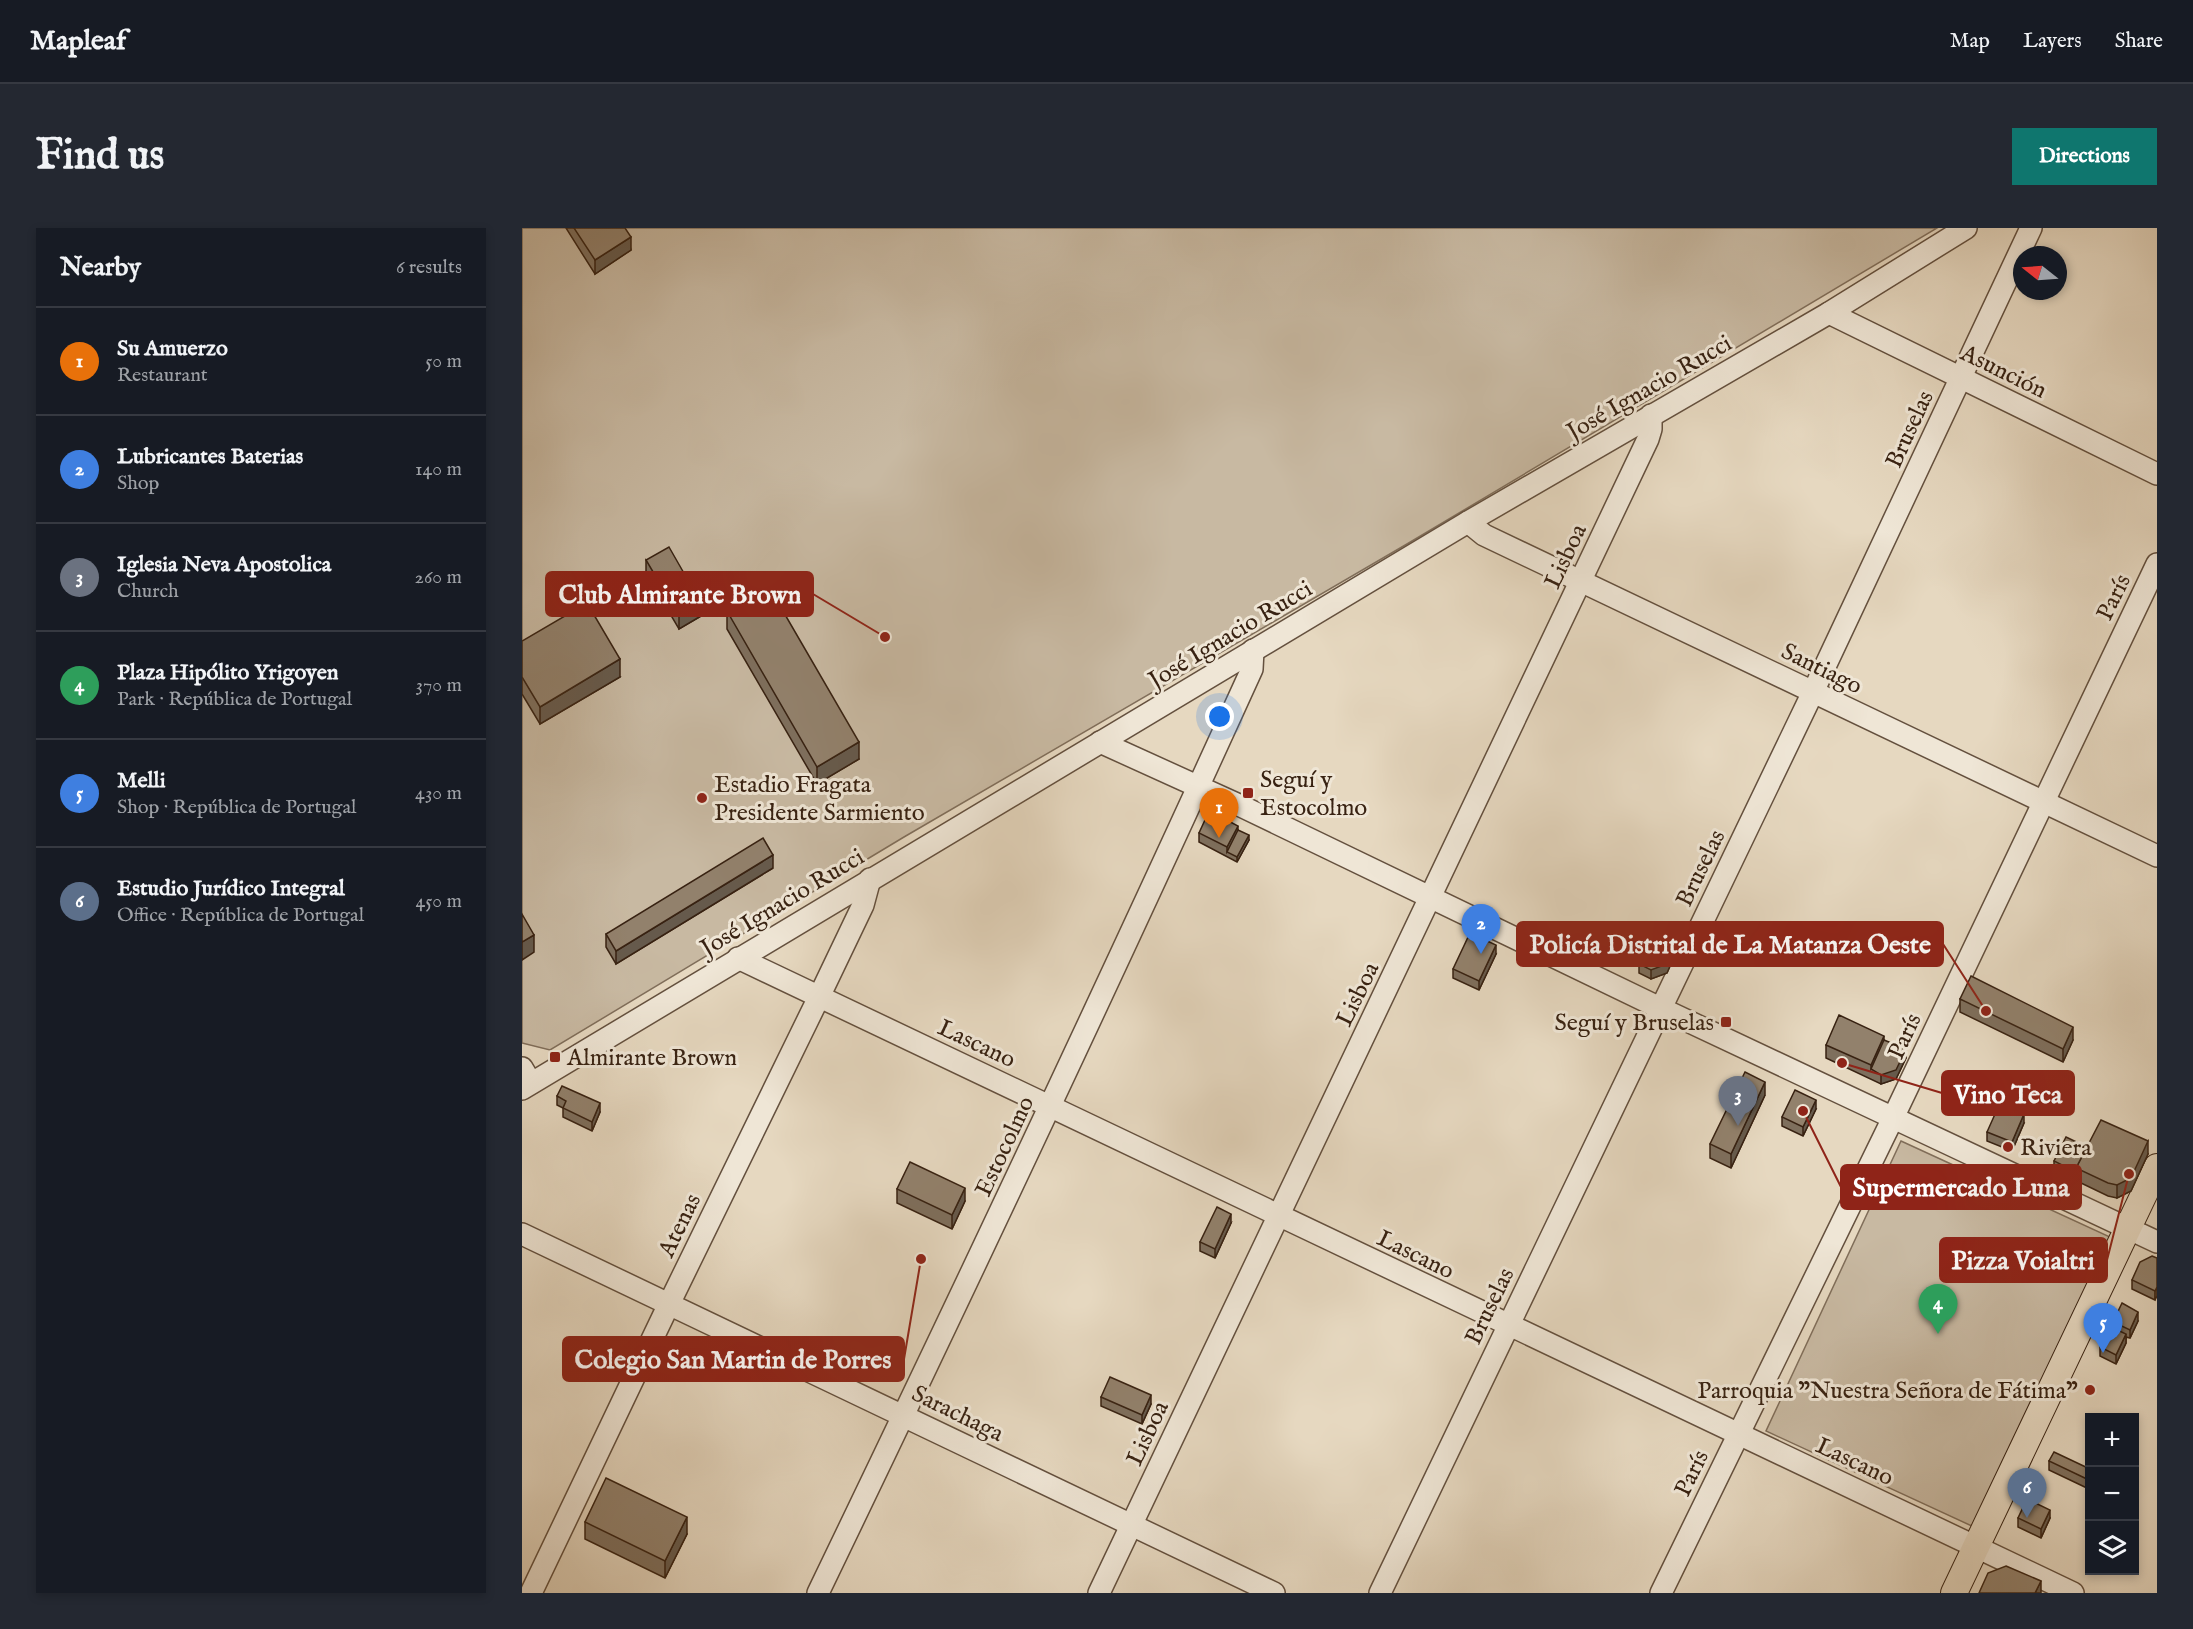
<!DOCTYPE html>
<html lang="en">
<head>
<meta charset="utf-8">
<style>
  body { margin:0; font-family:"IM FELL English",serif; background:#242831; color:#f1f3f6 }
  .controls { position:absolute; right:18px; bottom:18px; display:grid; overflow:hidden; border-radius:0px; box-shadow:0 3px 9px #0003 }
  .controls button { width:54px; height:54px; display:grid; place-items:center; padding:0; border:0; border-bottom:2px solid #363941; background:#171b24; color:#f1f3f6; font:30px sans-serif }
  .compass { position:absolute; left:1491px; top:18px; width:54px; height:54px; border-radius:50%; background:#171b24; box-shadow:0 3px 9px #0003; rotate:287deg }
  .you { position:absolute; left:698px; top:489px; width:21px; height:21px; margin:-15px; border:4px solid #fff; border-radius:50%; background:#1a73e8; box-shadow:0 0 0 9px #1a73e833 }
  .badge { display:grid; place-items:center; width:39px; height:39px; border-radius:50%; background:#0f766e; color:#fff; font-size:20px; font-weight:700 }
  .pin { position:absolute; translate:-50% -50px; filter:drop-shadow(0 2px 3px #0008) }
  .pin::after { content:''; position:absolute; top:32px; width:21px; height:18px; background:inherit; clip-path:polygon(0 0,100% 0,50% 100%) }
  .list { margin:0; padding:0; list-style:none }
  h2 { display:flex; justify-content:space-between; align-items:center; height:78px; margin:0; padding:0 24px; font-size:26px }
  h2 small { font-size:20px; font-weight:400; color:#9ea1a6 }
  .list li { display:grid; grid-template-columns:39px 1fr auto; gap:18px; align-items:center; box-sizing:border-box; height:108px; padding:0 24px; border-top:2px solid #363941 }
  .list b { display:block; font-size:22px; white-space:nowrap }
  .list p { margin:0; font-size:20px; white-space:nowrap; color:#9ea1a6 }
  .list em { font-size:20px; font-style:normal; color:#9ea1a6 }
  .icon { flex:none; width:33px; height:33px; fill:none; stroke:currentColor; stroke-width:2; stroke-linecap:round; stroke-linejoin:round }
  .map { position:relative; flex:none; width:1635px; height:1365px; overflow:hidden; border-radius:0px }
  header { display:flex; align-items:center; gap:36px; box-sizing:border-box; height:84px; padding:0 30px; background:#171b24; border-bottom:2px solid #363941 }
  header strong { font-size:28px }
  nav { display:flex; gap:33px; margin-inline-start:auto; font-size:21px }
  .intro { display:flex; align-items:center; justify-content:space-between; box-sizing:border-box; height:144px; padding:0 36px }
  h1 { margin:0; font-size:42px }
  .button { padding:15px 27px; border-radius:0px; background:#0f766e; color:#fff; font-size:21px; font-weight:700 }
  main { display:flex; gap:36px; padding:0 36px }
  aside { flex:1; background:#171b24; border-radius:0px; box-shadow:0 3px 9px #0003 }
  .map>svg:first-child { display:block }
  .green { fill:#c8b9a2; stroke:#806e5a; stroke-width:1.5 }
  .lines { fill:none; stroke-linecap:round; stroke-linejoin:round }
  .minor-casing { stroke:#64503e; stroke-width:24 }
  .major-casing { stroke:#382212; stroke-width:28 }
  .minor { stroke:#efe6d6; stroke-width:21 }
  .major { stroke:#e6d8c0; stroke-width:26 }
  .wall { fill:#7e6f5d; stroke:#382212; stroke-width:1.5 }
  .shaded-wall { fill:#665a4c; stroke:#382212; stroke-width:1.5 }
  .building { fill:#92816c; stroke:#382212; stroke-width:1.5 }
  .poi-dot { fill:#8f2418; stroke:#efe6d6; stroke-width:2 }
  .labels { text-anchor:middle; stroke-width:6; stroke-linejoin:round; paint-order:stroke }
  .street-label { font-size:24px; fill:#382212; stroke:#efe6d6 }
  .poi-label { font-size:24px; fill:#382212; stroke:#efe6d6; text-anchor:start }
  .leader { fill:none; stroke:#8f2418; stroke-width:2 }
  .callout-dot { fill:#8f2418; stroke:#efe6d6; stroke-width:2 }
  .callout { fill:#8f2418; stroke:#8f2418; stroke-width:2 }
  .callout-label { font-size:26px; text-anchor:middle; font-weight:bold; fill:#fff }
</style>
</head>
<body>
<header>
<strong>Mapleaf</strong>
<nav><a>Map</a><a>Layers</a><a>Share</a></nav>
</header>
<div class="intro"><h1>Find us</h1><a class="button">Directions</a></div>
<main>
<aside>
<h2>Nearby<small>6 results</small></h2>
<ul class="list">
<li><span class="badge" style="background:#e8710a">1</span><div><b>Su Amuerzo</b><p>Restaurant</p></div><em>50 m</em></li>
<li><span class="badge" style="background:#3f7fe0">2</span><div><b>Lubricantes Baterias</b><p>Shop</p></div><em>140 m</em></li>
<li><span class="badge" style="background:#6b7280">3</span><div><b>Iglesia Neva Apostolica</b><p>Church</p></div><em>260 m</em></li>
<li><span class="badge" style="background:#2e9e5b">4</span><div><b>Plaza Hipólito Yrigoyen</b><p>Park · República de Portugal</p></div><em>370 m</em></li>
<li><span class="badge" style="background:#3f7fe0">5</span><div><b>Melli</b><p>Shop · República de Portugal</p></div><em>430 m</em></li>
<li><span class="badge" style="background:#5c6f8a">6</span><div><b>Estudio Jurídico Integral</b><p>Office · República de Portugal</p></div><em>450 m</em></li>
</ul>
</aside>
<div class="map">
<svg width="1635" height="1365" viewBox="0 0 1635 1365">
  <rect width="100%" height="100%" fill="#e6d8c0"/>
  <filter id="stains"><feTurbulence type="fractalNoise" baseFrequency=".00333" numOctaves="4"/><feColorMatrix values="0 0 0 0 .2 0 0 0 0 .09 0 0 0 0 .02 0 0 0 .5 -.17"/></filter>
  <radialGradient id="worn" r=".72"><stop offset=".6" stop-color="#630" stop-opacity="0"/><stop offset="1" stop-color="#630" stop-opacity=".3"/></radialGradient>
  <g class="green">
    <path d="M0 0H1415L885 316 382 609 28 822 0 815Z"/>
    <path d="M1379 913 1588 1009 1452 1299 1244 1203Z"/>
  </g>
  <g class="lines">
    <defs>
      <g id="minor">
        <path d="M1307 85 1635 246"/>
        <path d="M946 294 962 307 1635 628"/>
        <path d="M578 514 719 578 1138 780 1635 1014"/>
        <path d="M216 730 1551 1365"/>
        <path d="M0 840 9 855"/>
        <path d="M0 861 946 294 1307 85 1444 0"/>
        <path d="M0 1006 752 1365"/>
        <path d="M9 1365 147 1076 297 769 341 677 348 651"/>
        <path d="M296 1365C444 1058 589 751 730 441L731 422"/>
        <path d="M577 1365 1126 211 1129 201V187"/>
        <path d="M858 1365 1291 464 1509 0"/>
        <path d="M1139 1365 1371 890 1635 336"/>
      </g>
      <path id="major" d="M1432 1365 1635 939"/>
    </defs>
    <use href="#minor" class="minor-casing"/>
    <use href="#major" class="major-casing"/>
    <use href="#minor" class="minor"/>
    <use href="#major" class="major"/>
  </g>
  <g class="wall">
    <path d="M44 0H103L109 22 73 46Z"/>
    <path d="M124 332 179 388 157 401 124 345Z"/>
    <path d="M205 383 337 531 295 556 205 401Z"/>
    <path d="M0 413 98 449 18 496 0 466Z"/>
    <path d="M716 602 727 612 715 634 677 614V605Z"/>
    <path d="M251 640 94 736 84 719V706Z"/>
    <path d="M974 726 957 762 931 750V741Z"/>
    <path d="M1152 729 1145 745 1129 751 1117 745V736Z"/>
    <path d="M1438 771 1551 812 1541 834 1438 784Z"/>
    <path d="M1362 812 1384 830 1374 851 1359 856 1304 830V817Z"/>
    <path d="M1243 867 1209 940 1188 930V916Z"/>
    <path d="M35 868 78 884 70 903 41 889V880L35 877Z"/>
    <path d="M1294 881 1281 908 1260 898V889Z"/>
    <path d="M1502 895 1490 923 1465 913V904Z"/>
    <path d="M1565 919 1626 926 1609 963 1595 970 1586 968 1532 942V933Z"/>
    <path d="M375 961 443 973 430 1001 375 975Z"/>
    <path d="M709 995 693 1030 678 1023V1014Z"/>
    <path d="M1635 1030 1633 1072 1610 1061V1052Z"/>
    <path d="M1616 1093 1608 1110 1604 1109V1115L1594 1136 1578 1128V1119L1591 1100V1094Z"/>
    <path d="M579 1169 629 1176 620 1196 579 1178Z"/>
    <path d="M1527 1233 1568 1241 1567 1261 1527 1242Z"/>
    <path d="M1496 1290H1528L1519 1310 1496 1299Z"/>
    <path d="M63 1294 165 1306 143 1350 63 1311Z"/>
  </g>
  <g class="shaded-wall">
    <path d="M109 9V22L73 46V32Z"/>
    <path d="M179 375V388L157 401V388Z"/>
    <path d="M98 431V449L18 496V479Z"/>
    <path d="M337 514V531L295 556V539Z"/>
    <path d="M716 598V607L705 624V619Z"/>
    <path d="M727 607V612L715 634V629Z"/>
    <path d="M251 627V640L94 736V723Z"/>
    <path d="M12 707V724L0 732V714Z"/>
    <path d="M974 717V726L957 762V753Z"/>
    <path d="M1152 720V729L1145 745 1129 751V742Z"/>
    <path d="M1551 799V812L1541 834V821Z"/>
    <path d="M1362 808V821L1349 841V837Z"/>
    <path d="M1384 821V830L1374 851 1359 856V847Z"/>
    <path d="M1243 854V867L1209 940V926Z"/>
    <path d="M1294 872V881L1281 908V899Z"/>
    <path d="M78 875V884L70 903V894Z"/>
    <path d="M1502 886V895L1490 923V914Z"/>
    <path d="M1626 913V926L1609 963 1595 970V957Z"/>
    <path d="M443 960V973L430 1001V987Z"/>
    <path d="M709 986V995L693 1030V1021Z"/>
    <path d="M1635 1059V1068L1633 1072V1063Z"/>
    <path d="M1616 1084V1093L1608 1110V1102Z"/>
    <path d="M1604 1106V1115L1594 1136V1127Z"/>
    <path d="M629 1167V1176L620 1196V1187Z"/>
    <path d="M1528 1282V1290L1519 1310V1301Z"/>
    <path d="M165 1289V1306L143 1350V1333Z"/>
    <path d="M1519 1353V1365H1513Z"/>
  </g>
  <g class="building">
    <path d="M52 0H103L109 9 73 32Z"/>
    <path d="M147 319 179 375 157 388 124 332Z"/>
    <path d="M247 359 337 514 295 539 205 383Z"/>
    <path d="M65 375 98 431 18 479 0 449V413Z"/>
    <path d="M699 589 716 598 705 619 677 605 683 592Z"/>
    <path d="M716 602 727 607 715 629 705 624Z"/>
    <path d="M241 610 251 627 94 723 84 706Z"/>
    <path d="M0 686 12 707 0 714Z"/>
    <path d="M948 705 974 717 957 753 931 741Z"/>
    <path d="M1130 709 1152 720 1145 736 1129 742 1117 736Z"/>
    <path d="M1449 748 1551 799 1541 821 1438 771Z"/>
    <path d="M1317 787 1362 808 1349 837 1304 817Z"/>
    <path d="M1362 812 1384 821 1374 842 1359 847 1349 841Z"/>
    <path d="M1223 844 1243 854 1209 926 1188 916Z"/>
    <path d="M40 858 78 875 70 894 41 880 44 873 35 868Z"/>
    <path d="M1273 862 1294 872 1281 899 1260 889Z"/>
    <path d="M1478 875 1502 886 1490 914 1465 904Z"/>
    <path d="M1579 892 1626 913 1609 950 1595 957 1586 955 1554 940Z"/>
    <path d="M1544 909 1565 919 1554 940V944L1532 933Z"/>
    <path d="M388 934 443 960 430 987 375 961Z"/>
    <path d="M695 979 709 986 693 1021 678 1014Z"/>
    <path d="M1630 1028 1635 1030V1059L1633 1063 1610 1052 1618 1034Z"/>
    <path d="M1600 1075 1616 1084 1608 1102 1591 1094Z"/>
    <path d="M1587 1098 1604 1106 1594 1127 1578 1119Z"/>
    <path d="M588 1149 629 1167 620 1187 579 1169Z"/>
    <path d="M1532 1224 1568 1241 1567 1252 1527 1233Z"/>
    <path d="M84 1250 165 1289 143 1333 63 1294Z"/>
    <path d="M1505 1271 1528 1282 1519 1301 1496 1290Z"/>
    <path d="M1484 1338 1519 1353 1513 1365H1457L1466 1345Z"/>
  </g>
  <g class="poi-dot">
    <rect x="720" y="559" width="12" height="12" rx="3"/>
    <circle cx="180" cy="570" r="6"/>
    <rect x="1198" y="788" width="12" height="12" rx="3"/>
    <rect x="27" y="823" width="12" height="12" rx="3"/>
    <circle cx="1486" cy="919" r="6"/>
    <circle cx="1568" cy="1162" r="6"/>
  </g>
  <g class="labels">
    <g class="street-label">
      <text transform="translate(1482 143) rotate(26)" y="8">Asunción</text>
      <text transform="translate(1127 159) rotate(-30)" y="8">José Ignacio Rucci</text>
      <text transform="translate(1387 201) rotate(-65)" y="8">Bruselas</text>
      <text transform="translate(1043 328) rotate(-65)" y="8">Lisboa</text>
      <text transform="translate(1591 369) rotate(-64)" y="8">París</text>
      <text transform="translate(708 406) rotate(-31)" y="8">José Ignacio Rucci</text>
      <text transform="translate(1300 440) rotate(26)" y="8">Santiago</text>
      <text transform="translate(1178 640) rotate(-64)" y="8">Bruselas</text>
      <text transform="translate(260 674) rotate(-31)" y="8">José Ignacio Rucci</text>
      <text transform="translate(835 766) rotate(-64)" y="8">Lisboa</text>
      <text transform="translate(1382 808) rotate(-65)" y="8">París</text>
      <text transform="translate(455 815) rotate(25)" y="8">Lascano</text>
      <text transform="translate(482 918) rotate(-65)" y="8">Estocolmo</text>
      <text transform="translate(157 997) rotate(-64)" y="8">Atenas</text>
      <text transform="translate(894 1026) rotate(26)" y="8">Lascano</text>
      <text transform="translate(967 1078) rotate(-64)" y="8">Bruselas</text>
      <text transform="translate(436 1185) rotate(26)" y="8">Sarachaga</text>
      <text transform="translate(625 1205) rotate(-65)" y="8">Lisboa</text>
      <text transform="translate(1333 1233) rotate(25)" y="8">Lascano</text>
      <text transform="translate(1169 1245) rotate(-64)" y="8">París</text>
    </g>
    <g class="poi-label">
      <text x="738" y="559">Seguí y<tspan x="738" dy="28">Estocolmo</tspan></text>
      <text x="192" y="564">Estadio Fragata<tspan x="192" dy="28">Presidente Sarmiento</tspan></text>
      <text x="1192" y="802" text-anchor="end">Seguí y Bruselas</text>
      <text x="45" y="837">Almirante Brown</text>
      <text x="1498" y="927">Riviera</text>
      <text x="1556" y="1170" text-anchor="end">Parroquia "Nuestra Señora de Fátima"</text>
    </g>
  </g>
  <path class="leader" d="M363 409L291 366M1464 783L1421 716M1320 835L1420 865M1281 883L1319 959M1607 946L1585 1032M399 1031L382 1131"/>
  <g class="callout-dot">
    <circle cx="363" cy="409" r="6"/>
    <circle cx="1464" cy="783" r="6"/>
    <circle cx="1320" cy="835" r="6"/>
    <circle cx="1281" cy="883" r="6"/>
    <circle cx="1607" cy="946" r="6"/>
    <circle cx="399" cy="1031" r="6"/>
  </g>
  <g class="callout">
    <rect x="24" y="344" width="267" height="44" rx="6"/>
    <rect x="995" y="694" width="426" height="44" rx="6"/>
    <rect x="1420" y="843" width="132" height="44" rx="6"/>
    <rect x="1319" y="937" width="240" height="44" rx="6"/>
    <rect x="1418" y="1010" width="167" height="44" rx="6"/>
    <rect x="41" y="1109" width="341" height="44" rx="6"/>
  </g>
  <g class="callout-label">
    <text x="158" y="375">Club Almirante Brown</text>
    <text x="1208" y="725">Policía Distrital de La Matanza Oeste</text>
    <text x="1486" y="875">Vino Teca</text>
    <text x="1439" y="968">Supermercado Luna</text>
    <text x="1501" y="1041">Pizza Voialtri</text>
    <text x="211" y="1140">Colegio San Martin de Porres</text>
  </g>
  <rect width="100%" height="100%" filter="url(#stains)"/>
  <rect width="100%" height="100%" fill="url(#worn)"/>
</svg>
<div class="controls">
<button>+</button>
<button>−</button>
<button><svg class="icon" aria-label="layers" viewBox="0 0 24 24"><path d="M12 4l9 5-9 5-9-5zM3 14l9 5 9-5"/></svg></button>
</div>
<svg class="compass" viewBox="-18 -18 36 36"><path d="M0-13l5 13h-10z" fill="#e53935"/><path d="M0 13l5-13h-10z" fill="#9ea1a6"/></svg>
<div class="you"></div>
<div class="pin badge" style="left:697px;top:610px;background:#e8710a">1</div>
<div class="pin badge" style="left:959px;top:726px;background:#3f7fe0">2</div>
<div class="pin badge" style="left:1216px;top:898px;background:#6b7280">3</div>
<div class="pin badge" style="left:1416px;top:1106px;background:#2e9e5b">4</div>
<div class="pin badge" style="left:1581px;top:1125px;background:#3f7fe0">5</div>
<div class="pin badge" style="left:1505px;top:1290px;background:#5c6f8a">6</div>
</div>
</main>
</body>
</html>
